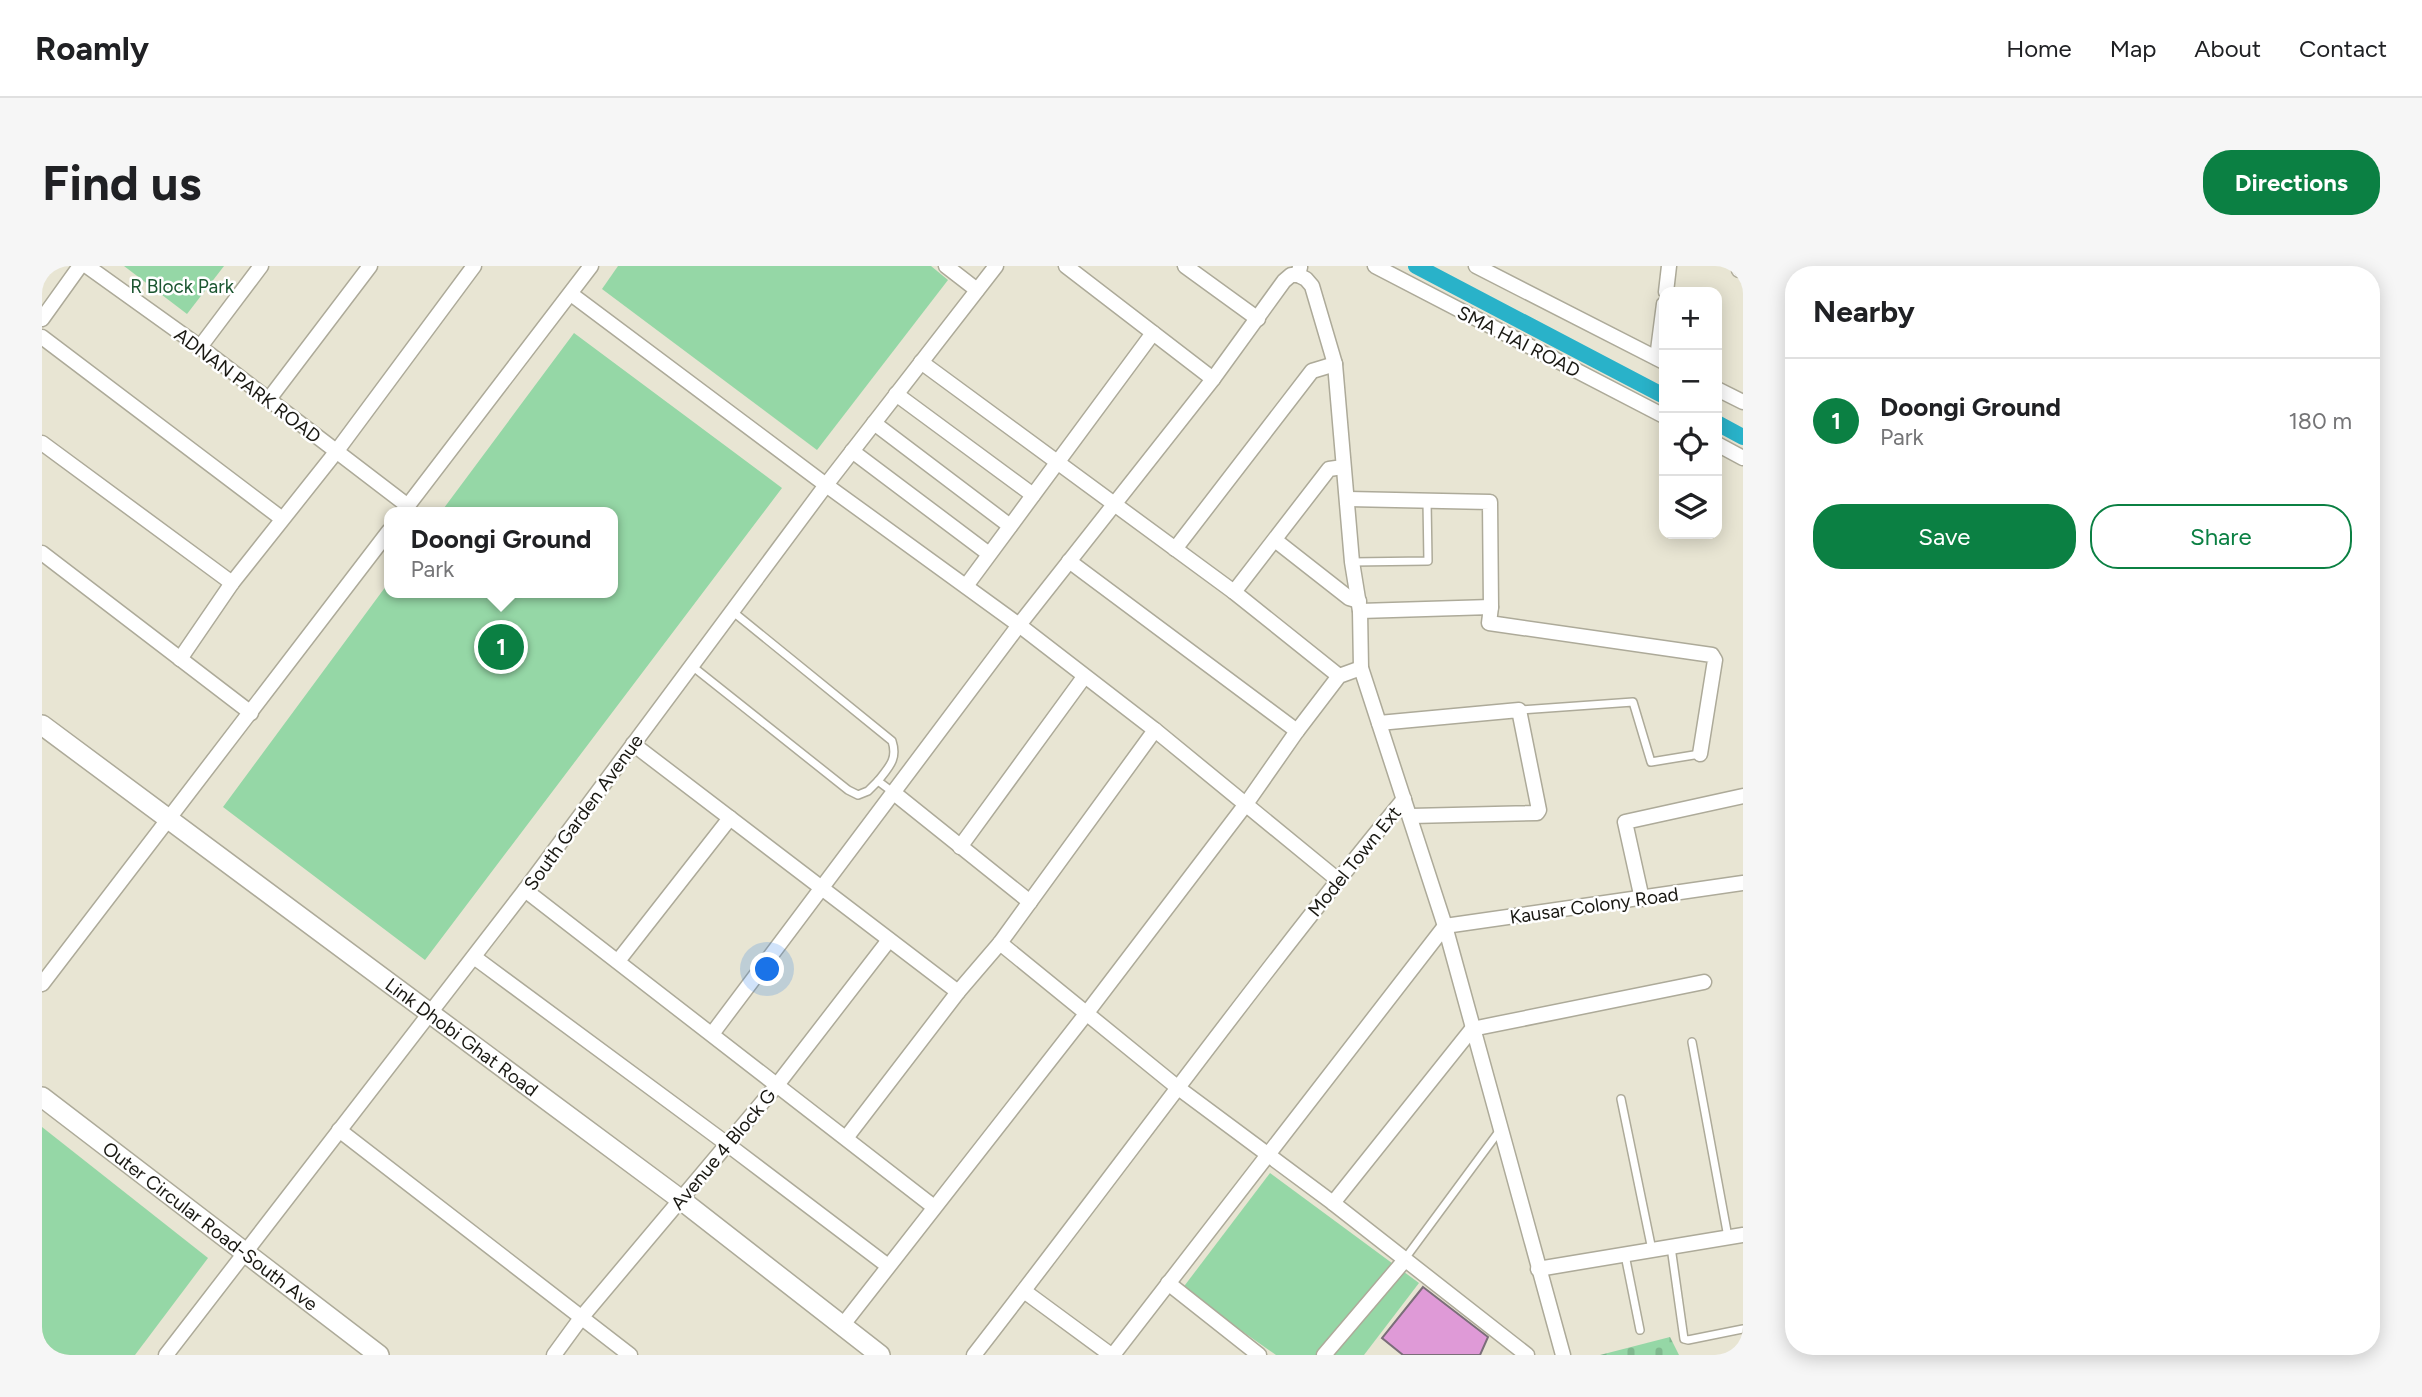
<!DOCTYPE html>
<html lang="en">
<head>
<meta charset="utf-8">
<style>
  body { margin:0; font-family:Figtree,sans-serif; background:#f6f6f6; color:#202124 }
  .controls { position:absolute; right:21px; top:21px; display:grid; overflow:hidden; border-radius:14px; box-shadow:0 4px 18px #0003 }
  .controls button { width:63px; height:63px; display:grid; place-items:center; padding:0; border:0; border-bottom:2px solid #e0e0e0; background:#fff; color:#202124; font:35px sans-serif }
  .you { position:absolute; left:726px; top:704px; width:24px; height:24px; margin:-18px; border:5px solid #fff; border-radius:50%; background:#1a73e8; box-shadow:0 0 0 10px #1a73e833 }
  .badge { display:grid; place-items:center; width:46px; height:46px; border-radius:50%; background:#0b8043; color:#fff; font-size:23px; font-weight:700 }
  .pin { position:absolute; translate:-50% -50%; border:4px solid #fff; box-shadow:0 2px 7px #0006 }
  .popup { position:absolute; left:342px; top:241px; width:234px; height:91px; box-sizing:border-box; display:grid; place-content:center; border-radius:14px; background:#fff; filter:drop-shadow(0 2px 5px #0005); font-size:23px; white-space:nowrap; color:#757577 }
  .popup b { font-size:26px; color:#202124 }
  .popup::after { content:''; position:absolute; left:50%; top:100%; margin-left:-14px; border:14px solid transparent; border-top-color:#fff }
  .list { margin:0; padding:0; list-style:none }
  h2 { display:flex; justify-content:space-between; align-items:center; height:91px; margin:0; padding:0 28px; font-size:30px }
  h2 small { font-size:23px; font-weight:400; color:#757577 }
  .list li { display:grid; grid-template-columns:46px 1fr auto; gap:21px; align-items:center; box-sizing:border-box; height:126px; padding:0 28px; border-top:2px solid #e0e0e0 }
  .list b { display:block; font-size:26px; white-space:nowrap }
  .list p { margin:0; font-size:23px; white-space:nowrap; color:#757577 }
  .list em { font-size:23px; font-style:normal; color:#757577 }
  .actions { display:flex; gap:14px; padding:21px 28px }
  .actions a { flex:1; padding:16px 0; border:2px solid #0b8043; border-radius:28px; text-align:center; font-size:24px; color:#0b8043 }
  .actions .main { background:#0b8043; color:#fff }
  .icon { flex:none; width:38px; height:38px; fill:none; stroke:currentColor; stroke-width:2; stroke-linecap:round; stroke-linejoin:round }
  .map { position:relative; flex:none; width:1701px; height:1089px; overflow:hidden; border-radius:28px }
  header { display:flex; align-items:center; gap:42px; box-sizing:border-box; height:98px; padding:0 35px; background:#fff; border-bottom:2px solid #e0e0e0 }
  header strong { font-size:33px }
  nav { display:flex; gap:38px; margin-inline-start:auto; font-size:24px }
  .intro { display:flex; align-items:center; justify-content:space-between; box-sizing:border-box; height:168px; padding:0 42px }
  h1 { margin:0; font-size:49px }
  .button { padding:18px 32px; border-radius:28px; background:#0b8043; color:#fff; font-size:24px; font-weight:700 }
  main { display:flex; gap:42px; padding:0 42px }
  aside { flex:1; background:#fff; border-radius:28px; box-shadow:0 4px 18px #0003 }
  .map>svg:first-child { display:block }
  .cemetery { fill:url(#cemetery-stones) }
  .park { fill:#95d7a6 }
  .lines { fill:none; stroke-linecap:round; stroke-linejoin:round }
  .canal { stroke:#29b2c9; stroke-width:16 }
  .building { fill:#df9ad7; stroke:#7b6e79; stroke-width:2 }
  .lane-casing { stroke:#adaa99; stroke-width:10 }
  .street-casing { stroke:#adaa99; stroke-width:17 }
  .secondary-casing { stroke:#adaa99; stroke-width:22 }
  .lane { stroke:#fff; stroke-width:7 }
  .street { stroke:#fff; stroke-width:14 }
  .secondary { stroke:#fff; stroke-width:19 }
  .labels { text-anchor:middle; stroke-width:5; stroke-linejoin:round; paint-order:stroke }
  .park-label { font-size:19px; fill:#1c5631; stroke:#fff }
  .street-label { font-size:19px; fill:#191812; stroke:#fff }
</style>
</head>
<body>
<header>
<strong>Roamly</strong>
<nav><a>Home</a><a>Map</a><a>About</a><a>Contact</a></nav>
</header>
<div class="intro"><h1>Find us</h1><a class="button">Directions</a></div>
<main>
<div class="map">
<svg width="1701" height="1089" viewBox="0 0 1701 1089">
  <defs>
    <pattern id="cemetery-stones" width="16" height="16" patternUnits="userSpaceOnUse" patternTransform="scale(1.75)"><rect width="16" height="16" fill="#95d7a6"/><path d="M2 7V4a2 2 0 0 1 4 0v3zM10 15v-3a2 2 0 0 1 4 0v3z" fill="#80b88e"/></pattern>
  </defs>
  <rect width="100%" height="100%" fill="#e8e5d3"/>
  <path class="cemetery" d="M1628 1071 1637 1089H1558Z"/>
  <g class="park">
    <path d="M82 0H182L145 48Z"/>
    <path d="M576 0H889L906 14 775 184 560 23Z"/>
    <path d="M532 67 740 222 383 694 181 541 347 316V327H571V246H399Z"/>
    <path d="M0 861 166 992 93 1089H0Z"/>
    <path d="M1228 907 1377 1017 1322 1089H1234L1140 1023Z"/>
  </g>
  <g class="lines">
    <g class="canal">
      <path d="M1374 0 1622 130"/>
      <path d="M1675 157 1701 171"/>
    </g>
  </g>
  <path class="building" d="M1381 1021 1446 1071 1438 1089H1361L1340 1072Z"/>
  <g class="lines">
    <defs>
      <g id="lane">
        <path d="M1310 296 1386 295 1385 235"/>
        <path d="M690 345 850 475C856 493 847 501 836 515"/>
        <path d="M650 400 806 524 816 529 826 525 836 515 852 527"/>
        <path d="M1477 444 1591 436 1609 496 1658 488"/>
        <path d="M1650 776 1686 971"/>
        <path d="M1579 833 1610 984"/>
        <path d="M1629 981 1642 1073 1646 1074 1701 1063"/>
        <path d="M1583 989 1598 1064"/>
        <path d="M1362 994 1458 864"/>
      </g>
      <g id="street">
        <path d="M45 0 158 81 366 240"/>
        <path d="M904 0 935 24"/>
        <path d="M1024 0 1171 113"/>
        <path d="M1143 0 1216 53"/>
        <path d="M1333 0 1622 150"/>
        <path d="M1434 0 1622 96"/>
        <path d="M1697 4H1701"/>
        <path d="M1256 9 1264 13 1270 20 1293 98 1310 296 1318 345 1319 402 1403 660 1521 1089"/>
        <path d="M1624 26 1627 0"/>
        <path d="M529 28 784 219 977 359 1113 464 1296 614"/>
        <path d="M0 53 38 0"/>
        <path d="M0 71 239 252"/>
        <path d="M158 81 219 0"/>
        <path d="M1615 92 1622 38"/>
        <path d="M879 96 1192 326 1297 410"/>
        <path d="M1675 123 1701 136"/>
        <path d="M854 128 991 229"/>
        <path d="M227 133 328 0"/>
        <path d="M832 157 968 260"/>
        <path d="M0 177 190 317"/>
        <path d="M1675 178 1701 192"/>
        <path d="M810 185 947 288"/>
        <path d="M1306 233 1448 236 1449 341"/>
        <path d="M361 246 549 0"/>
        <path d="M1233 274 1307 332 1317 335"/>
        <path d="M1133 283 1270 105 1293 98"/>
        <path d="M0 287 209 447"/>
        <path d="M1027 295 1255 465"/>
        <path d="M924 320 1111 67"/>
        <path d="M1192 326 1287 203 1301 201"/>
        <path d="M1318 345 1449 341 1447 357 1670 389 1673 394 1658 488"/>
        <path d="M138 393 190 317 294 186 432 0"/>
        <path d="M1337 457 1477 444 1497 544 1495 547 1369 550"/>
        <path d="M591 478 916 726"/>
        <path d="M852 527 988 636"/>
        <path d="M918 581 1042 411"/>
        <path d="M483 624 892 941"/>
        <path d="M1600 633 1583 556 1701 530"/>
        <path d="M958 677 1135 821 1291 937 1485 1089"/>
        <path d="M432 691 685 878 846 1000"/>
        <path d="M576 695 688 552"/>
        <path d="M0 718 347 265"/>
        <path d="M670 768 977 359 1171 113 1242 15 1249 9H1256L1258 1"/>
        <path d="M297 864 588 1089"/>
        <path d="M804 872 916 726 958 677 1113 464"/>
        <path d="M1291 937 1430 763 1662 716"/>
        <path d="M1496 1003 1701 969"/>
        <path d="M1126 1017 1217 1089"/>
        <path d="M982 1025 1069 1089"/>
        <path d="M800 1060 1044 748 1204 538 1255 465 1297 410 1319 402"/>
        <path d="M124 1089 483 624 784 219 954 0"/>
        <path d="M512 1089 539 1052 735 819 847 674"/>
        <path d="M932 1089C1076 904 1213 714 1362 533"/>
        <path d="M1071 1089 1403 660 1701 617"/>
        <path d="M1282 1089 1362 995"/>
      </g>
      <g id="secondary">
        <path id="s1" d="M0 459 638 933 838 1089"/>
        <path id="s2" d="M0 831 337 1089"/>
      </g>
    </defs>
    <use href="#lane" class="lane-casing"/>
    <use href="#street" class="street-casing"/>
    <use href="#secondary" class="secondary-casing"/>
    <use href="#lane" class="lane"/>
    <use href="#street" class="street"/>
    <use href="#secondary" class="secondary"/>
  </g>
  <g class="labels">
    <g class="park-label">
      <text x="140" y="27">R Block Park</text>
    </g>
    <g class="street-label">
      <text transform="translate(1477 75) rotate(27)" y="7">SMA HAI ROAD</text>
      <text transform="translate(206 119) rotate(37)" y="7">ADNAN PARK ROAD</text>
      <text transform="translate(541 546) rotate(-54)" y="7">South Garden Avenue</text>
      <text transform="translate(1312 595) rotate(-51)" y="7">Model Town Ext</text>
      <text transform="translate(1552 639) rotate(-8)" y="7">Kausar Colony Road</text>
      <text dy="7" stroke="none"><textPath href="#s1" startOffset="523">Link Dhobi Ghat Road</textPath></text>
      <text transform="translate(681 883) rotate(-50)" y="7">Avenue 4 Block G</text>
      <text dy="7" stroke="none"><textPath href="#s2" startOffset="212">Outer Circular Road-South Ave</textPath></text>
    </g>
  </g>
</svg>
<div class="controls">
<button>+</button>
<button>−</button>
<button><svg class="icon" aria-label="locate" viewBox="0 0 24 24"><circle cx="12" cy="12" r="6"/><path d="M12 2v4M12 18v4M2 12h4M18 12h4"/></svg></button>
<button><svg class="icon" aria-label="layers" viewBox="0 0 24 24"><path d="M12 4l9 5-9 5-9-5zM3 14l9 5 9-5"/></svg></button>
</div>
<div class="you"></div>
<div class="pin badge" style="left:459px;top:381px">1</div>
<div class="popup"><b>Doongi Ground</b>Park</div>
</div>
<aside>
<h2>Nearby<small></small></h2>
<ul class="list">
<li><span class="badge">1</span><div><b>Doongi Ground</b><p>Park</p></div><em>180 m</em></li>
</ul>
<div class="actions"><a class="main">Save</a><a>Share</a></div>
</aside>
</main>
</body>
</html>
